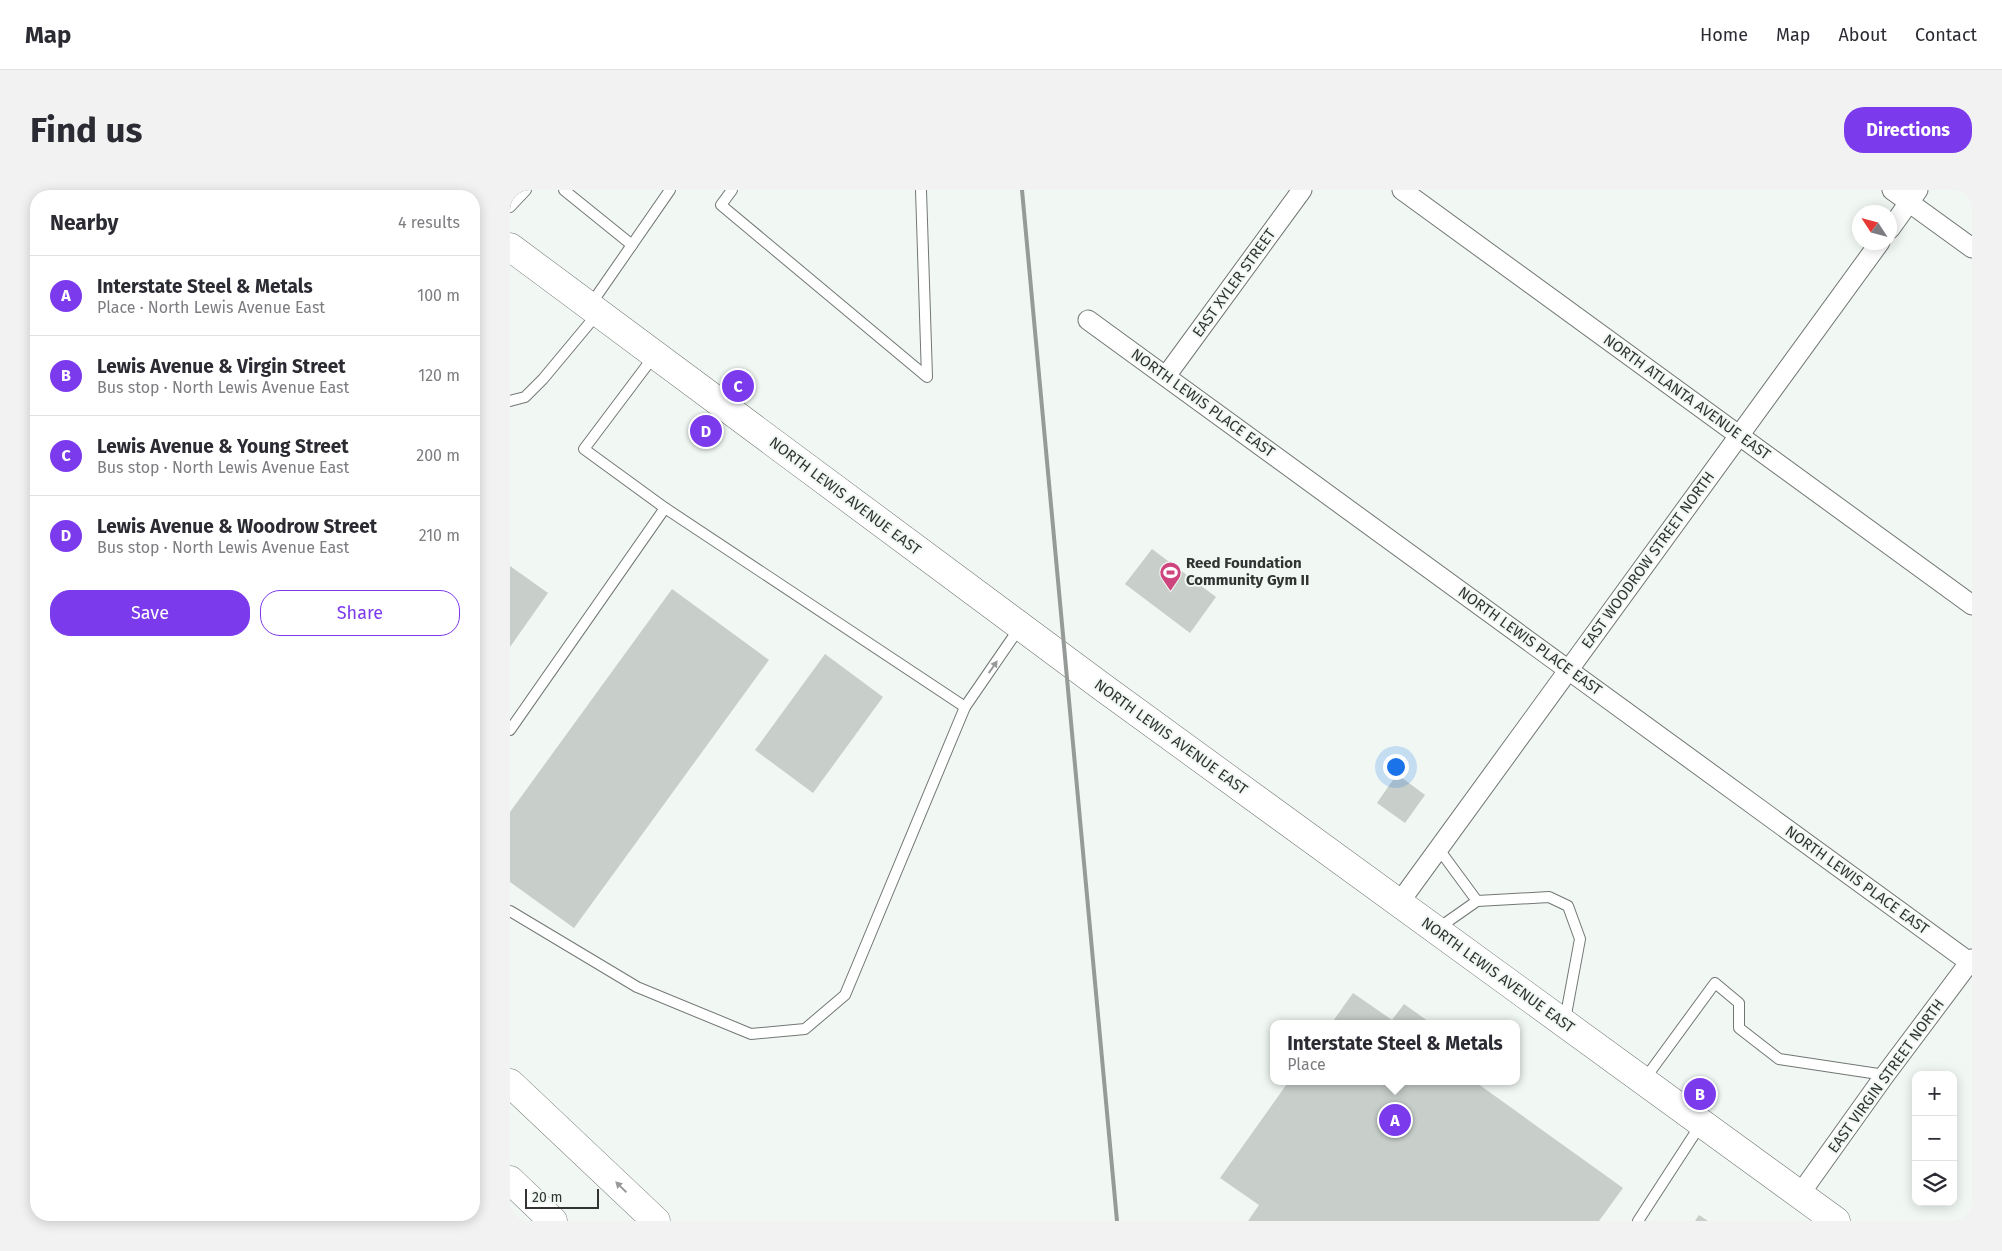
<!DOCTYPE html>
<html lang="en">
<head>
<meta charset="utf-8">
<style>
  body { margin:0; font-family:"Fira Sans",sans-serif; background:#f2f2f3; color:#2b2b33 }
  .controls { position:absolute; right:15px; bottom:15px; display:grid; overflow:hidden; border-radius:10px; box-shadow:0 2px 12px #0003 }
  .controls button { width:45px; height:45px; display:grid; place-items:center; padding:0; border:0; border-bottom:1px solid #e1e1e2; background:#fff; color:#2b2b33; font:25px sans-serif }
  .compass { position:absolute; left:1342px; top:15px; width:45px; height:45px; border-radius:50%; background:#fff; box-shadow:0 2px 12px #0003; rotate:306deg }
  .scale { position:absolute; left:15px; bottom:12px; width:74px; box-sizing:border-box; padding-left:5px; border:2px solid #323433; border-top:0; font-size:14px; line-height:18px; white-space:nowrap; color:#323433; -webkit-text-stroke:4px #f1f8f3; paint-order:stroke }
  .you { position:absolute; left:885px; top:576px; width:18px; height:18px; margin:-12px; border:4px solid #fff; border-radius:50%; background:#1a73e8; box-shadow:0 0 0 8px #1a73e833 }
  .badge { display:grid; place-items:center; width:32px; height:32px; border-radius:50%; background:#7c3aed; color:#fff; font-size:16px; font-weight:700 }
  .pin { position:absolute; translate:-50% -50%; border:2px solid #fff; box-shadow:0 1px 5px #0006 }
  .popup { position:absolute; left:760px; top:830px; width:250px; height:65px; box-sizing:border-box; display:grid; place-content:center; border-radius:10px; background:#fff; filter:drop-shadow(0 1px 4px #0005); font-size:16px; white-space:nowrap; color:#7c7c81 }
  .popup b { font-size:19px; color:#2b2b33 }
  .popup::after { content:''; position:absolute; left:50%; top:100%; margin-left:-10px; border:10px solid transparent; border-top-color:#fff }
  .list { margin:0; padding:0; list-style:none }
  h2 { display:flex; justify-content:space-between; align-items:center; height:65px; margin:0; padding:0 20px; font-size:21px }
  h2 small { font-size:16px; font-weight:400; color:#7c7c81 }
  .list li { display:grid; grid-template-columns:32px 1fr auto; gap:15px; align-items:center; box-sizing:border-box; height:80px; padding:0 20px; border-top:1px solid #e1e1e2 }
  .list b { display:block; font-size:19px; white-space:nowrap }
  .list p { margin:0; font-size:16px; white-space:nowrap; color:#7c7c81 }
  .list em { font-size:16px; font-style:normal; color:#7c7c81 }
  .actions { display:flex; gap:10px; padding:15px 20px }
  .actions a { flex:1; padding:11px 0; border:1px solid #7c3aed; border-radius:20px; text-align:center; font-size:18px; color:#7c3aed }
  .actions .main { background:#7c3aed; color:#fff }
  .icon { flex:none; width:28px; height:28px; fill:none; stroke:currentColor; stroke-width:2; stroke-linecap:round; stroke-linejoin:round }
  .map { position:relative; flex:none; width:1462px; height:1031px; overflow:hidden; border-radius:20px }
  header { display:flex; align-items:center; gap:30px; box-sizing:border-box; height:70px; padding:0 25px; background:#fff; border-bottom:1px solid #e1e1e2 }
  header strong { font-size:24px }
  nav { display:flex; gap:28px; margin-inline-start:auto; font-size:18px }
  .intro { display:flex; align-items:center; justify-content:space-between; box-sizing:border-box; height:120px; padding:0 30px }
  h1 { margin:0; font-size:35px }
  .button { padding:12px 22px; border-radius:20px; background:#7c3aed; color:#fff; font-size:18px; font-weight:700 }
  main { display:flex; gap:30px; padding:0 30px }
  aside { flex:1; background:#fff; border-radius:20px; box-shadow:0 2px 12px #0003 }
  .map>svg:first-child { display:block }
  .building { fill:#c8cfca }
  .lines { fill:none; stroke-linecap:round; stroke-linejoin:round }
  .service-casing { stroke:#727774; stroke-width:12 }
  .minor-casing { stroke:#727774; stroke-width:21 }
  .secondary-casing { stroke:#727774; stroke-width:29 }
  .motorway-casing { stroke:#727774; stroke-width:29 }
  .service { stroke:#fff; stroke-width:10 }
  .minor { stroke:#fff; stroke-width:19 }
  .secondary { stroke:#fff; stroke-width:28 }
  .motorway { stroke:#fff; stroke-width:28 }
  .rail { stroke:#979b98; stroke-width:4 }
  .oneway { fill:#989a99 }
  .labels { text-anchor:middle; stroke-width:4; stroke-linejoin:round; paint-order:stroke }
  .street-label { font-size:15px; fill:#323433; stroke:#f1f8f3 }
  .poi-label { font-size:15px; font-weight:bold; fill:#323433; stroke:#f1f8f3; text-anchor:start }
</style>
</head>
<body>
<header>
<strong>Map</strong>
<nav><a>Home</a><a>Map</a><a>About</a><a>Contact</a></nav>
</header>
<div class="intro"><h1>Find us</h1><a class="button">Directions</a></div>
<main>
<aside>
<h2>Nearby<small>4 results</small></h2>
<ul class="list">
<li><span class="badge">A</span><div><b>Interstate Steel &amp; Metals</b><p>Place · North Lewis Avenue East</p></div><em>100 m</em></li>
<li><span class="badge">B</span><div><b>Lewis Avenue &amp; Virgin Street</b><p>Bus stop · North Lewis Avenue East</p></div><em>120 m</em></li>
<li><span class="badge">C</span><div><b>Lewis Avenue &amp; Young Street</b><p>Bus stop · North Lewis Avenue East</p></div><em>200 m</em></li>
<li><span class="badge">D</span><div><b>Lewis Avenue &amp; Woodrow Street</b><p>Bus stop · North Lewis Avenue East</p></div><em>210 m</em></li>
</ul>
<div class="actions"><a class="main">Save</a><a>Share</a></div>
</aside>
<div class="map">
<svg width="1462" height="1031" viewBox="0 0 1462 1031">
  <rect width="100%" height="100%" fill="#f1f8f3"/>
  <g class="building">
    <path d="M642 359 706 407 680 443 615 394Z"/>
    <path d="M0 376 38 403 0 457Z"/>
    <path d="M162 399 259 470 64 738 0 692V622Z"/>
    <path d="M315 464 373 507 303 603 245 560Z"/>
    <path d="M887 584 915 605 895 633 867 613Z"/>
    <path d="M843 803 882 830 894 814 922 834H821Z"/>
    <path d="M779 891H964L1113 998 1089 1031H738L749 1015 710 988Z"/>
    <path d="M1189 1025 1198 1031H1185Z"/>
  </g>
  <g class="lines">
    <defs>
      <g id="service">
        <path d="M54 0 122 55"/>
        <path d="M222 0 211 15 417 187 411 0"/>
        <path d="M0 17 16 0"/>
        <path d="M81 114 160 0"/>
        <path d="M144 166 74 259 155 318 455 517"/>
        <path d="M0 211 15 207 33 189 88 123"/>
        <path d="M0 540 155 318"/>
        <path d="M928 658 967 711"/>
        <path d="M0 721 127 797 241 844 295 839 335 805 455 517 510 437"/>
        <path d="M927 739 967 711 1039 707 1058 716 1070 749 1055 830"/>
        <path d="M1134 890 1205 793 1229 813V838L1269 869 1375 885"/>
        <path d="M1128 1031 1191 934"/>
      </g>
      <g id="minor">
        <path d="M892 0 1462 415"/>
        <path d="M1382 0 1462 58"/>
        <path d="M1380 39 1408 0"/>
        <path d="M578 130 1462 774"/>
        <path d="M656 186 792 0"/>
        <path d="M889 713 1370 52"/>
        <path d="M1290 1004 1375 885 1462 769"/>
      </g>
      <path id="secondary" d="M0 57 591 496 1326 1031"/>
      <g id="motorway">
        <path d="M0 893 146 1031"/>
        <path d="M0 990 43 1031"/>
      </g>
    </defs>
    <use href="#service" class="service-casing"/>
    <use href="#minor" class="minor-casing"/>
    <use href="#secondary" class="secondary-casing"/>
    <use href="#motorway" class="motorway-casing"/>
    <use href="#service" class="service"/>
    <use href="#minor" class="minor"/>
    <use href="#secondary" class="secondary"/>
    <use href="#motorway" class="motorway"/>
    <path class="rail" d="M512 0 607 1031"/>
  </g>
  <defs><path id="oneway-solid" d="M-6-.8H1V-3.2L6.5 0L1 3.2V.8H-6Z" transform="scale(1.25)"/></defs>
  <g class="oneway">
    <use href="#oneway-solid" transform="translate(483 477) rotate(-55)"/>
    <use href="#oneway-solid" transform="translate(111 997) rotate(-136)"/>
  </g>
  <defs>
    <symbol id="stadium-pin" viewBox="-11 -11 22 30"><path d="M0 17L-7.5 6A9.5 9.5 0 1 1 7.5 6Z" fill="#ce447d" stroke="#f1f8f3"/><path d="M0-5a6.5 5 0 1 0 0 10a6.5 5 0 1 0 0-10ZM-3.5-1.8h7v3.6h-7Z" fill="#fff"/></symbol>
  </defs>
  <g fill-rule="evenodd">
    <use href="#stadium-pin" x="648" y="370" width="25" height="34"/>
  </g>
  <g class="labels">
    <g class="street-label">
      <text transform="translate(724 93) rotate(-54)" y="5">EAST XYLER STREET</text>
      <text transform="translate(1177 207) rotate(36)" y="5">NORTH ATLANTA AVENUE EAST</text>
      <text transform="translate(693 213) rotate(36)" y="5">NORTH LEWIS PLACE EAST</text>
      <text transform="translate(335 306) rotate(37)" y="5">NORTH LEWIS AVENUE EAST</text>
      <text transform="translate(1138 370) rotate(-54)" y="5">EAST WOODROW STREET NORTH</text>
      <text transform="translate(1020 451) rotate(36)" y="5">NORTH LEWIS PLACE EAST</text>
      <text transform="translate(661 547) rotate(36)" y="5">NORTH LEWIS AVENUE EAST</text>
      <text transform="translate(1347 690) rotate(36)" y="5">NORTH LEWIS PLACE EAST</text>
      <text transform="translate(988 785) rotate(36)" y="5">NORTH LEWIS AVENUE EAST</text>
      <text transform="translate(1376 886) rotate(-54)" y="5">EAST VIRGIN STREET NORTH</text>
    </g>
    <g class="poi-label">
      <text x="676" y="378">Reed Foundation<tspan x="676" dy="17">Community Gym II</tspan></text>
    </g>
  </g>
</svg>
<div class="controls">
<button>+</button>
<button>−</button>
<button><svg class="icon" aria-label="layers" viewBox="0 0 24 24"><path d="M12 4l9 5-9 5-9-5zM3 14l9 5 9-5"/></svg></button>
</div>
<svg class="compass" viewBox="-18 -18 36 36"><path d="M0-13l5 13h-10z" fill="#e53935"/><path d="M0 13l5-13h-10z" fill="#7c7c81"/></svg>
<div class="scale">20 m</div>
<div class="you"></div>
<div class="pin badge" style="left:885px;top:930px">A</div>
<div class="popup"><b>Interstate Steel &amp; Metals</b>Place</div>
<div class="pin badge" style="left:1190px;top:904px">B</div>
<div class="pin badge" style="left:228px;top:196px">C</div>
<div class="pin badge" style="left:196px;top:241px">D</div>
</div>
</main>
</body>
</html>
